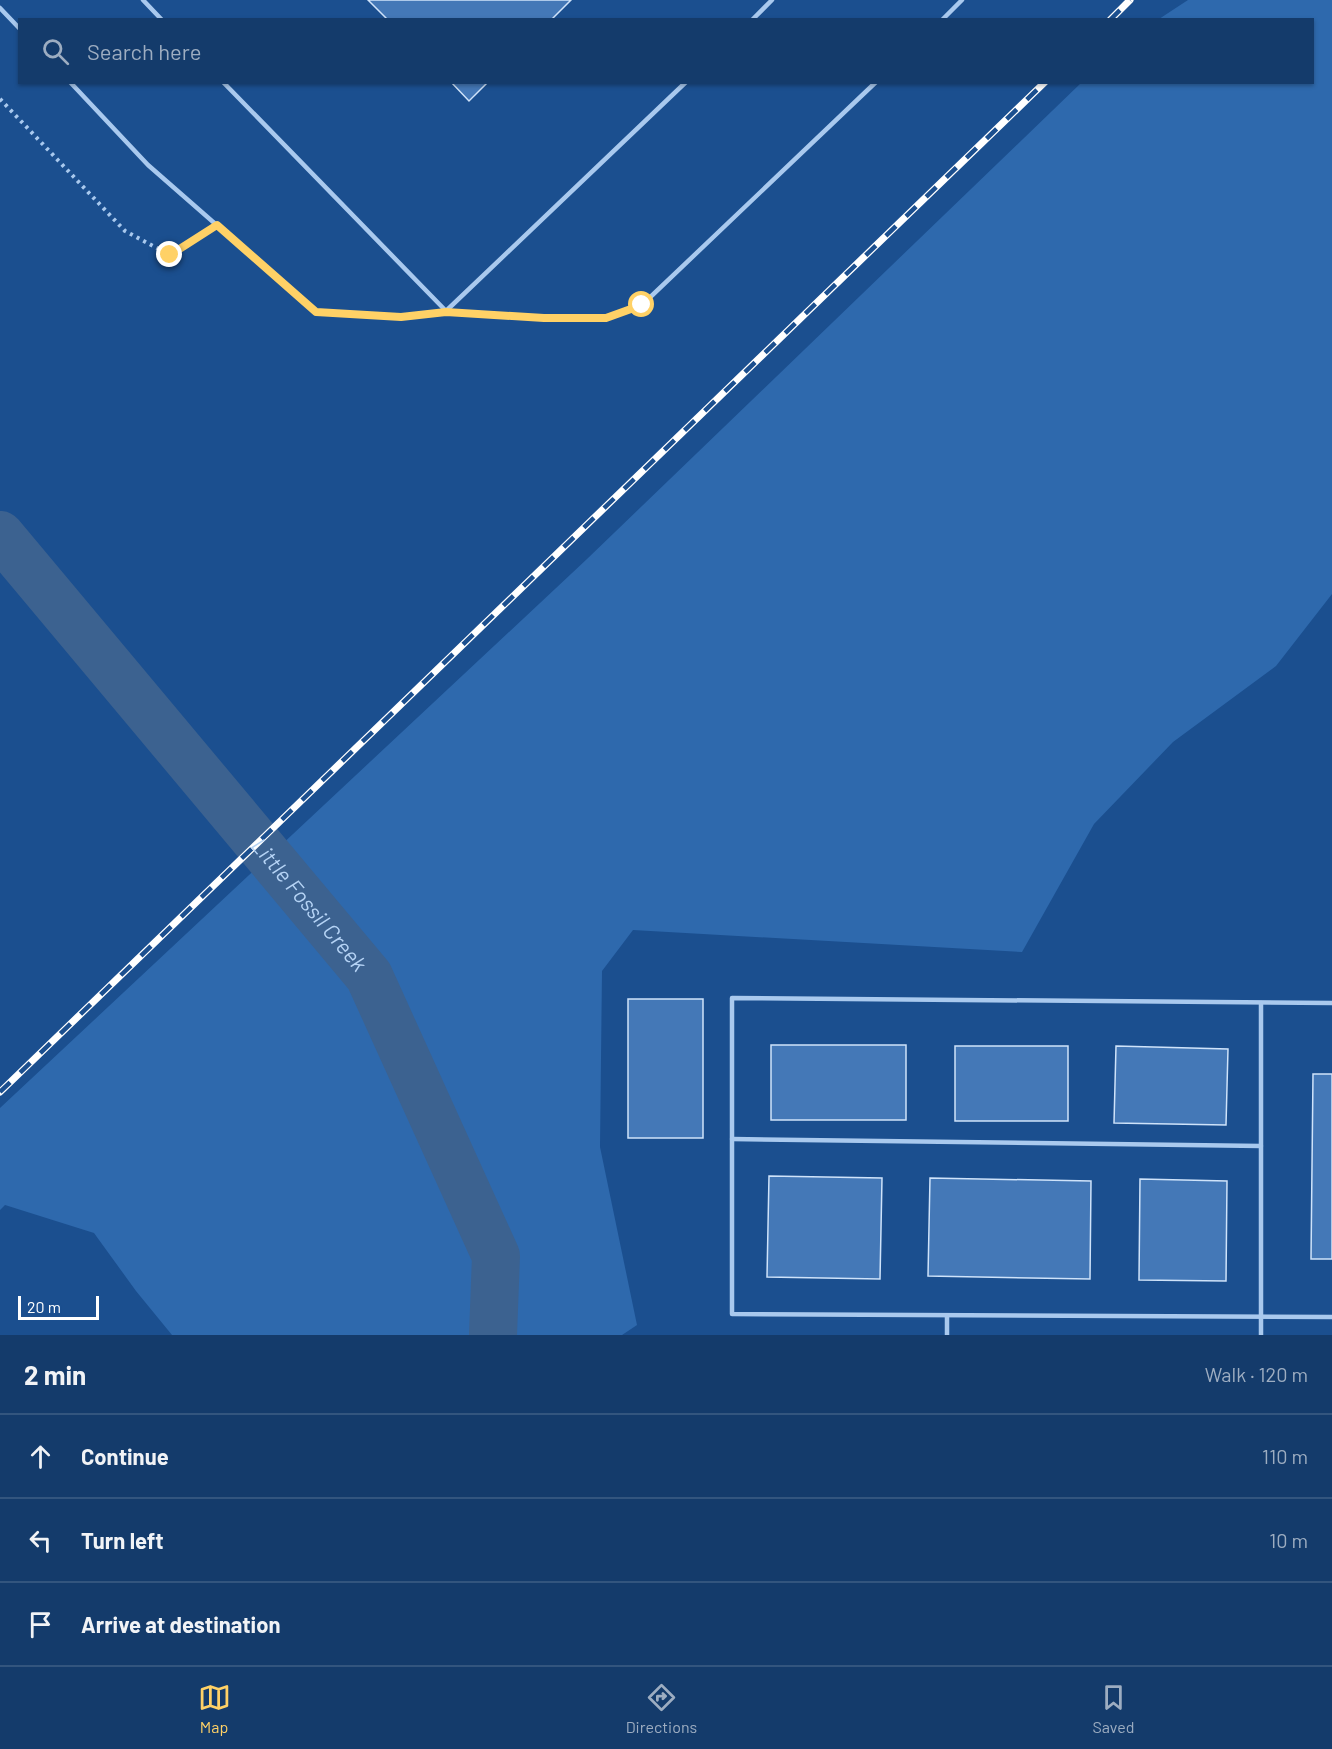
<!DOCTYPE html>
<html lang="en">
<head>
<meta charset="utf-8">
<style>
  body { margin:0; font-family:Barlow,sans-serif; background:#214673; color:#f1f3f6 }
  .scale { position:absolute; left:18px; bottom:15px; width:81px; box-sizing:border-box; padding-left:6px; border:3px solid #fff; border-top:0; font-size:16px; line-height:21px; white-space:nowrap; color:#fff; -webkit-text-stroke:4px #1b4f8f; paint-order:stroke }
  .stop { position:absolute; width:18px; height:18px; margin:-14px; border:4px solid #ffd166; border-radius:50%; background:#fff }
  .stop.end { background:#ffd166; border-color:#fff; box-shadow:0 2px 6px #0008 }
  .list { margin:0; padding:0; list-style:none }
  h2 { display:flex; justify-content:space-between; align-items:center; height:78px; margin:0; padding:0 24px; font-size:26px }
  h2 small { font-size:20px; font-weight:400; color:#9dadc1 }
  .list li { display:grid; grid-template-columns:39px 1fr auto; gap:18px; align-items:center; box-sizing:border-box; height:84px; padding:0 24px; border-top:2px solid #33557e }
  .list b { display:block; font-size:22px; white-space:nowrap }
  .list em { font-size:20px; font-style:normal; color:#9dadc1 }
  .icon { flex:none; width:33px; height:33px; fill:none; stroke:currentColor; stroke-width:2; stroke-linecap:round; stroke-linejoin:round }
  .map { position:relative; flex:none; width:1332px; height:1335px; overflow:hidden }
  .search { position:absolute; background:#143b6b; box-shadow:0 2px 4px #0004; left:18px; right:18px; top:18px; height:66px; display:flex; align-items:center; gap:15px; box-sizing:border-box; padding:0 21px; border-radius:0px; color:#9dadc1; font-size:22px }
  .sheet { height:330px; background:#143b6b }
  nav { display:flex; justify-content:space-around; align-items:center; box-sizing:border-box; height:84px; border-top:2px solid #33557e; background:#143b6b; font-size:16px; color:#9dadc1 }
  nav a { display:grid; justify-items:center; gap:3px }
  nav .on { color:#ffd166 }
  .map>svg:first-child { display:block }
  .green { fill:#2e69ad }
  .lines { fill:none; stroke-linecap:round; stroke-linejoin:round }
  .river { stroke:#3c6290; stroke-width:48 }
  .building { fill:#4478b7; stroke:#cfe3fa; stroke-width:1.5 }
  .path { stroke:#a9c9ee; stroke-width:4; stroke-dasharray:3 4.5; stroke-linecap:butt }
  .service { stroke:#a9c9ee; stroke-width:4.5 }
  .rail-casing { stroke:#fff; stroke-width:7 }
  .rail { stroke:#1b4f8f; stroke-width:4.5; stroke-dasharray:14; stroke-linecap:butt }
  .route { stroke:#ffd166; stroke-width:8 }
  .labels { text-anchor:middle; stroke-width:6; stroke-linejoin:round; paint-order:stroke }
  .water-label { font-size:22px; font-style:italic; fill:#b5d3f5; stroke:#1b4f8f }
</style>
</head>
<body>
<div class="map">
<svg width="1332" height="1335" viewBox="0 0 1332 1335">
  <rect width="100%" height="100%" fill="#1b4f8f"/>
  <path class="green" d="M1188 0H1332V594L1276 666 1173 742 1094 824 1022 952 633 930 602 971 600 1147 637 1325 622 1335H172L136 1291 94 1233 5 1205 0 1210V1108L587 559 1081 83 1312 82V20L1159 19Z"/>
  <g class="lines">
    <path class="river" id="s1" d="M0 535 369 976 496 1256 493 1335"/>
  </g>
  <g class="building">
    <path d="M368 0H571L551 20H388Z"/>
    <path d="M451 82H488L469 101Z"/>
    <rect x="628" y="999" width="75" height="139"/>
    <rect x="771" y="1045" width="135" height="75"/>
    <rect x="955" y="1046" width="113" height="75"/>
    <path d="M1116 1046 1228 1049 1226 1125 1114 1123Z"/>
    <path d="M1313 1074H1332V1259H1311Z"/>
    <path d="M769 1176 882 1178 880 1279 767 1277Z"/>
    <path d="M930 1178 1091 1181 1090 1279 928 1276Z"/>
    <path d="M1140 1179 1227 1181 1226 1281 1139 1280Z"/>
  </g>
  <g class="lines">
    <path class="path" d="M0 99 125 231 170 255 203 234"/>
    <g class="service">
      <path d="M143 0 162 20"/>
      <path d="M0 8 20 29"/>
      <path d="M752 20 772 0"/>
      <path d="M942 20 962 0"/>
      <path d="M70 82 148 165 316 312 401 317 446 311 544 318H606L642 305 876 82"/>
      <path d="M223 82 446 311 686 82"/>
      <path d="M1261 1003V1335"/>
      <path d="M1332 1003 732 998V1314L1332 1317"/>
      <path d="M732 1139 1261 1146"/>
      <path d="M947 1317V1335"/>
    </g>
    <defs>
      <g id="rail">
        <path d="M1110 20 1130 0"/>
        <path d="M0 1092 1045 82"/>
      </g>
    </defs>
    <use href="#rail" class="rail-casing"/>
    <use href="#rail" class="rail"/>
  </g>
  <g class="lines">
    <path class="route" d="M170 255 217 225 316 312 401 317 446 312 544 318H606L642 305"/>
  </g>
  <g class="labels">
    <g class="water-label">
      <text dy="8" stroke="none"><textPath href="#s1" startOffset="482">Little Fossil Creek</textPath></text>
    </g>
  </g>
</svg>
<div class="scale">20 m</div>
<div class="stop" style="left:642px;top:305px"></div>
<div class="stop end" style="left:170px;top:255px"></div>
<div class="search"><svg class="icon" aria-label="search" viewBox="0 0 24 24"><circle cx="10" cy="10" r="6"/><path d="M15 15l6 6"/></svg>Search here</div>
</div>
<section class="sheet">
<h2>2 min<small>Walk · 120 m</small></h2>
<ul class="list">
<li><svg class="icon" aria-label="ahead" viewBox="0 0 24 24"><path d="M12 20V5M6 11l6-6 6 6"/></svg><div><b>Continue</b></div><em>110 m</em></li>
<li><svg class="icon" aria-label="left" viewBox="0 0 24 24"><path d="M17 20v-9H6M10 6l-5 5 5 5"/></svg><div><b>Turn left</b></div><em>10 m</em></li>
<li><svg class="icon" aria-label="arrive" viewBox="0 0 24 24"><path d="M6 21V4h12l-3 4 3 4H6"/></svg><div><b>Arrive at destination</b></div></li>
</ul>
</section>
<nav>
<a class="on"><svg class="icon" aria-label="map" viewBox="0 0 24 24"><path d="M3 6l6-2 6 2 6-2v14l-6 2-6-2-6 2zM9 4v14M15 6v14"/></svg>Map</a>
<a><svg class="icon" aria-label="directions" viewBox="0 0 24 24"><path d="M12 3l9 9-9 9-9-9zM9 14v-3h6M13 9l2 2-2 2"/></svg>Directions</a>
<a><svg class="icon" aria-label="saved" viewBox="0 0 24 24"><path d="M7 4h10v16l-5-4-5 4z"/></svg>Saved</a>
</nav>
</body>
</html>
